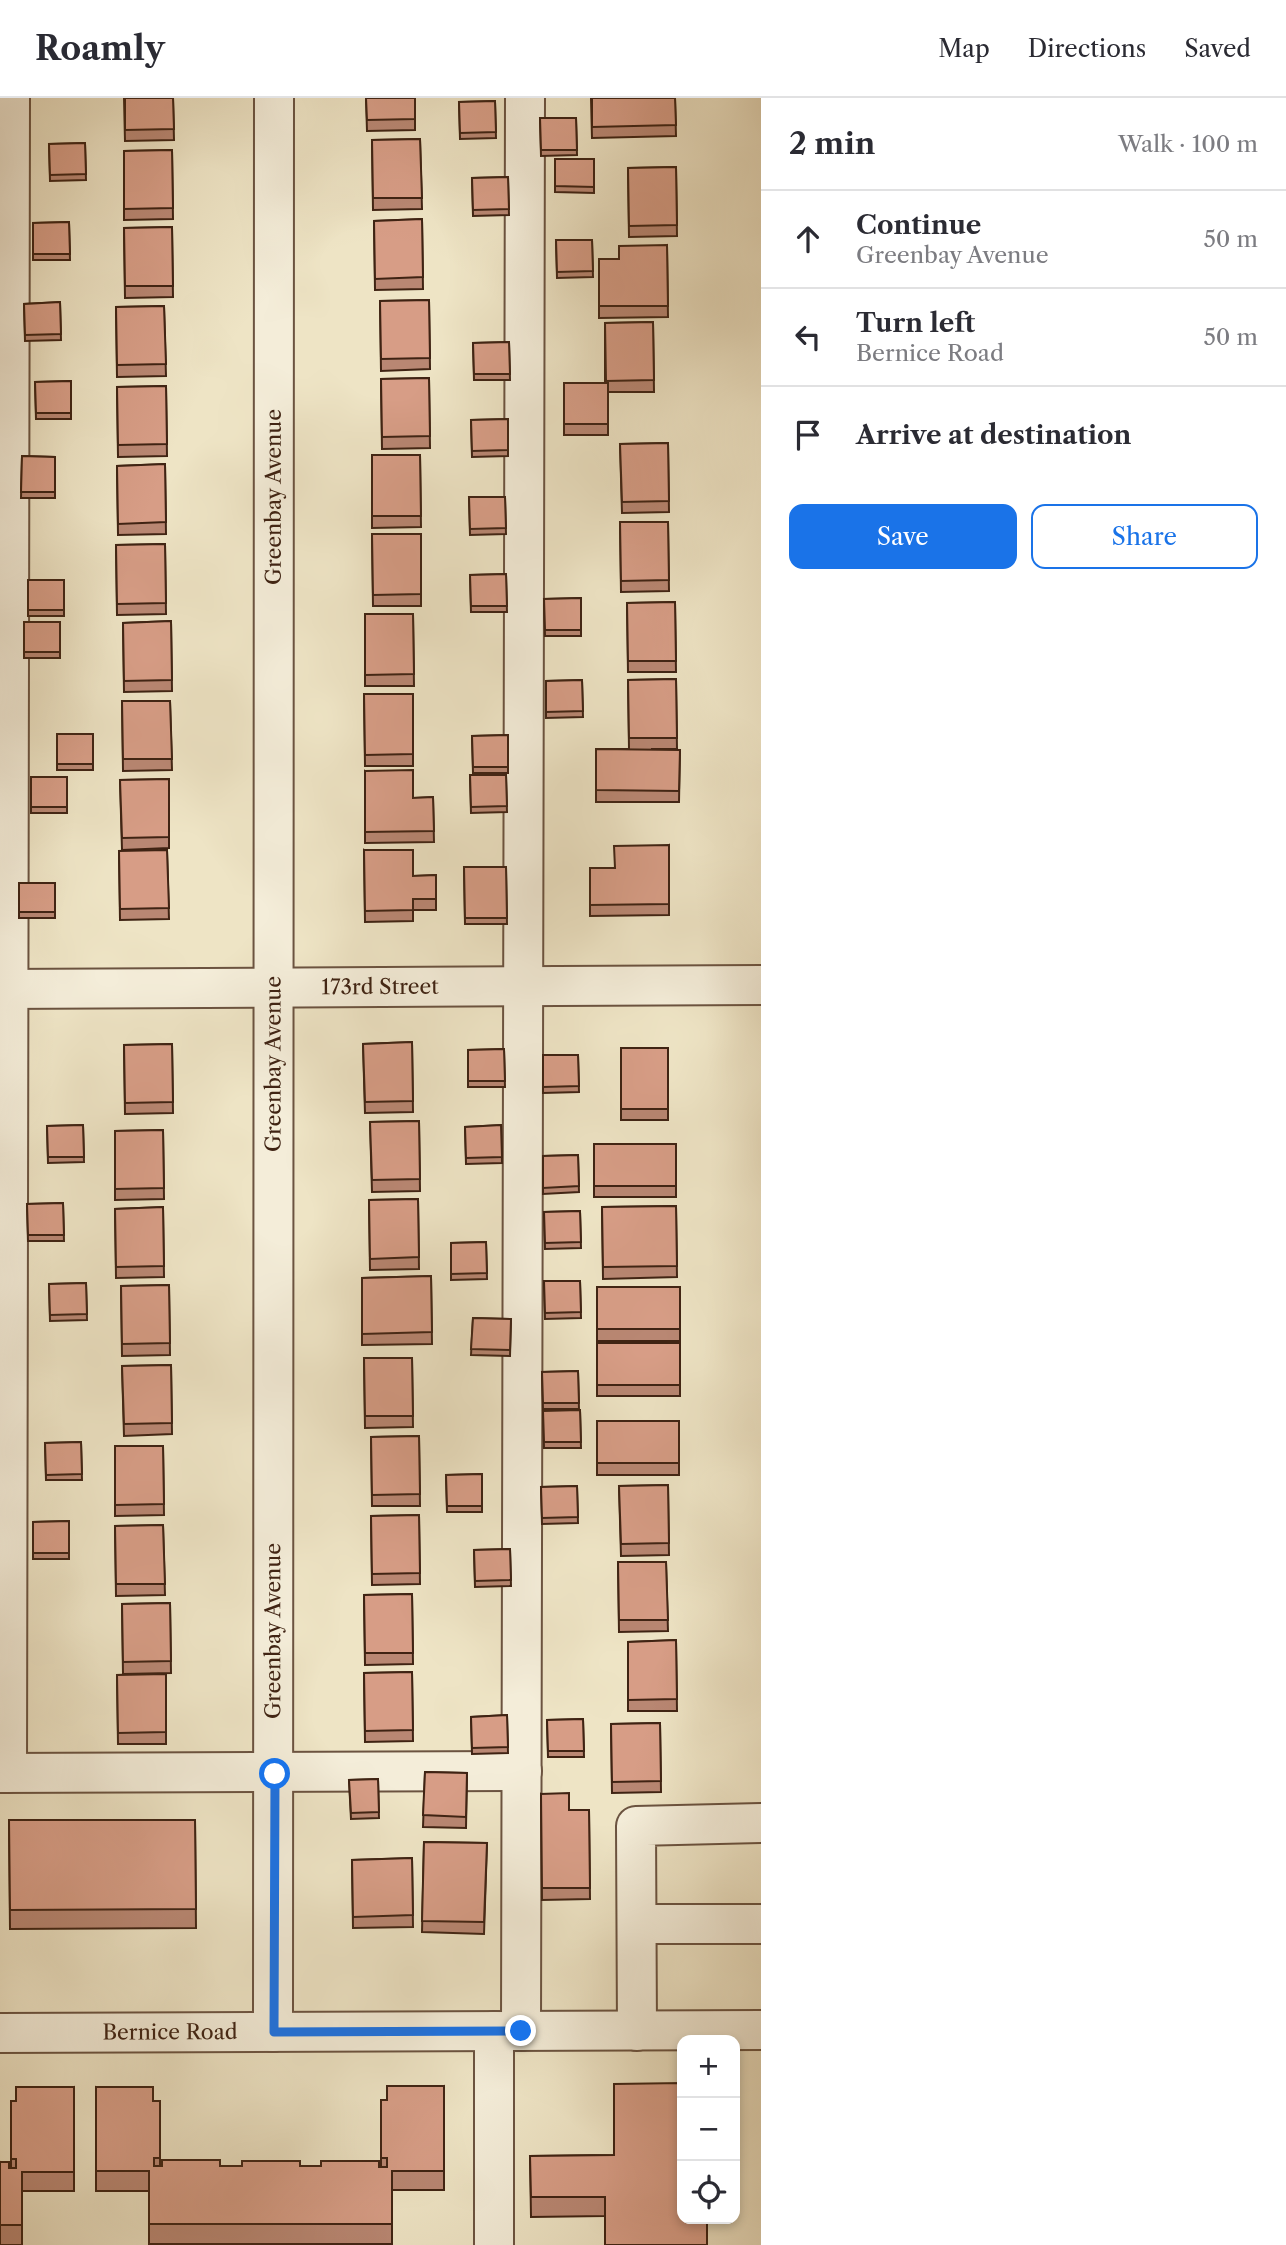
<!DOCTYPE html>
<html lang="en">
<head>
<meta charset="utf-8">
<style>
  body { margin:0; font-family:"Libre Caslon Text",serif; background:#f2f2f3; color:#2b2b33 }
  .controls { position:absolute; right:21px; bottom:21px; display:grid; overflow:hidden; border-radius:14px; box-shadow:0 4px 10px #0003 }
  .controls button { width:63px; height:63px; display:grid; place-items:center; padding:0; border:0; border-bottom:2px solid #e1e1e2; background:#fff; color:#2b2b33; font:35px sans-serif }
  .stop { position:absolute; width:21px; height:21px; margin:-16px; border:5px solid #1a73e8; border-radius:50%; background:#fff }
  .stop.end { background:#1a73e8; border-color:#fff; box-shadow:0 2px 7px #0008 }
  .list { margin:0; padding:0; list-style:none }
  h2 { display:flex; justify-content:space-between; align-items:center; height:91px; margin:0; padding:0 28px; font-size:30px }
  h2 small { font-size:23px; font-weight:400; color:#7c7c81 }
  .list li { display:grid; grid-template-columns:46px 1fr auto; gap:21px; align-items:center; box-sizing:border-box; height:98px; padding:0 28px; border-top:2px solid #e1e1e2 }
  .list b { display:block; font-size:26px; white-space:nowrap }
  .list p { margin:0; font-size:23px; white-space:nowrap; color:#7c7c81 }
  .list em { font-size:23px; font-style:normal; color:#7c7c81 }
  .actions { display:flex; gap:14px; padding:21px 28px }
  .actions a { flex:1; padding:16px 0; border:2px solid #1a73e8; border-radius:14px; text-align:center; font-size:24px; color:#1a73e8 }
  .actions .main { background:#1a73e8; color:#fff }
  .icon { flex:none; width:38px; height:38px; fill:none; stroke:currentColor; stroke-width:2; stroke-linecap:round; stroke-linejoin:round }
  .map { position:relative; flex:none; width:761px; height:2147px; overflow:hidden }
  header { display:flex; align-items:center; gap:42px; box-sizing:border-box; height:98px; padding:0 35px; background:#fff; border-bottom:2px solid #e1e1e2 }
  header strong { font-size:33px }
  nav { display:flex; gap:38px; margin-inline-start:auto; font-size:24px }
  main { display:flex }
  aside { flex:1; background:#fff }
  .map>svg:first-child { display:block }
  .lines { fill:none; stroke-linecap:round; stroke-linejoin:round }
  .minor-casing { stroke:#6b5340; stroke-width:42 }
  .minor { stroke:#f4edd9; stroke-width:38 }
  .wall { fill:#b98773; stroke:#3f2313; stroke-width:2 }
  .building { fill:#d79d86; stroke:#3f2313; stroke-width:2 }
  .route { stroke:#1a73e8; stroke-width:9 }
  .labels { text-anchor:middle; stroke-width:6; stroke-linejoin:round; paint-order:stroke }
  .street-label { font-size:21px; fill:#3f2313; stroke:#f4edd9 }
</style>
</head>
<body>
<header>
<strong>Roamly</strong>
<nav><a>Map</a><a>Directions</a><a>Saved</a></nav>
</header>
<main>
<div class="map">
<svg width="761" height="2147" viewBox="0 0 761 2147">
  <rect width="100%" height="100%" fill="#eee4c5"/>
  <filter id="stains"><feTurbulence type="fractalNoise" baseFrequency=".00286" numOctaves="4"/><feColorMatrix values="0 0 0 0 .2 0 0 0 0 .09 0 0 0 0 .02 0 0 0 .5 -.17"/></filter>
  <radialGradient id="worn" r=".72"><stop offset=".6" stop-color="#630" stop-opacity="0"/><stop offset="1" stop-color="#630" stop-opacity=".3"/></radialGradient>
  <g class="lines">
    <defs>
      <g id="minor">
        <path id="s1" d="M0 891 761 887"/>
        <path d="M0 1675 522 1673"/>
        <path d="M7 1675 10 0"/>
        <path d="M637 1826H761"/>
        <path d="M494 1933V2147"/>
        <path d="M521 1933 525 0"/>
        <path d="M637 1933 636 1728 761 1725"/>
        <path id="s2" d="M273 1934 274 0"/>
        <path id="s3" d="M0 1935 761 1932"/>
      </g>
    </defs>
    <use href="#minor" class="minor-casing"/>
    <use href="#minor" class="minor"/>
  </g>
  <g class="wall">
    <path d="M124 0H173L174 42 125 43Z"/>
    <path d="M366 0H415V32L367 33Z"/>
    <path d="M591 0H675L676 38 592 40Z"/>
    <path d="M495 3 496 40 460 41 459 4Z"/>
    <path d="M540 20H576L577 57 541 58Z"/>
    <path d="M420 41 422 111 373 112 372 42Z"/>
    <path d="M85 45 86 82 50 83 49 46Z"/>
    <path d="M172 52 173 121 124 122V53Z"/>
    <path d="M555 61H594V95L555 94Z"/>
    <path d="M676 69 677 138 629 139 628 70Z"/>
    <path d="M508 79 509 117 473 118 472 80Z"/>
    <path d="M422 121 423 191 375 192 374 123Z"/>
    <path d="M69 124 70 162H33V125Z"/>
    <path d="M172 129 173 199 125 200 124 130Z"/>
    <path d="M556 142H592L593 179 557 180Z"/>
    <path d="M667 147 668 219 599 220V161H619Z"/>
    <path d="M429 202 430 271 381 273 380 203Z"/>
    <path d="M60 204 61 242 25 243 24 206Z"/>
    <path d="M164 208 166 278 117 279 116 209Z"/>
    <path d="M653 224 654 294H608V337H564V285H605V225Z"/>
    <path d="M509 244 510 282H474L473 245Z"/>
    <path d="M429 280 430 350 382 351 381 281Z"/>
    <path d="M71 283V321H36L35 284Z"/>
    <path d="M166 288 167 358 118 359 117 289Z"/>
    <path d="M508 321V358L472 359 471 322Z"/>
    <path d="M668 345 669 414 622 415 620 346Z"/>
    <path d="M372 357H420L421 429 372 430Z"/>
    <path d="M22 358 55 359V400H21Z"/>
    <path d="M165 366 166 436 118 437 117 368Z"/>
    <path d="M469 399H505L506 436 470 437Z"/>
    <path d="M620 424H668L669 493 621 494Z"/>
    <path d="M372 436H421V508H373Z"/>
    <path d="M165 446 166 516 117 517 116 447Z"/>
    <path d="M506 476 507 514H471L470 477Z"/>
    <rect x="28" y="482" width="36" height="36"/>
    <path d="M581 500V538H545L544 501Z"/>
    <path d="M675 504 676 574H628L627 505Z"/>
    <path d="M365 516H413L414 588H365Z"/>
    <path d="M171 523 172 593 124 594 123 525Z"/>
    <rect x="24" y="524" width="36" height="36"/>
    <path d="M676 581 677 651H651L680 652 679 704H596V651H629L628 582Z"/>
    <path d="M582 582 583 619 546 620V583Z"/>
    <path d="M364 596H413V668H365Z"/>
    <path d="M122 603H170L172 672 123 673Z"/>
    <rect x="57" y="636" width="36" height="36"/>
    <path d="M508 637V675H473L472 638Z"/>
    <path d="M365 673 413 700 433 699 434 744 365 745Z"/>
    <path d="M470 677H506L507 714 471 715Z"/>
    <rect x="31" y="679" width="36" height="36"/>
    <path d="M169 681V750L122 752 120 682Z"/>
    <path d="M669 747V817L590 818V770H614Z"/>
    <path d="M167 752 169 821 120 822 119 753Z"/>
    <path d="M364 752 413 778 436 777V812H413V823L365 824Z"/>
    <path d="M464 769H506L507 826H465Z"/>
    <rect x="19" y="785" width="36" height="35"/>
    <path d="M412 944 413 1014 365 1015 363 946Z"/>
    <path d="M172 946 173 1015 125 1016 124 947Z"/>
    <rect x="621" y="950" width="47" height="72"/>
    <path d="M504 951 505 989H468V952Z"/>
    <path d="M543 957H578L579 994 543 995Z"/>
    <path d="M419 1023 420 1093 372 1094 370 1024Z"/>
    <path d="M83 1027 84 1064 48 1065 47 1028Z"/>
    <path d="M501 1027 502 1065 466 1066 465 1029Z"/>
    <path d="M163 1032 164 1101 115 1102V1033Z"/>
    <rect x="594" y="1046" width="82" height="53"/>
    <path d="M578 1057 579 1094 543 1096V1058Z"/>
    <path d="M418 1101 419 1171 370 1172 369 1102Z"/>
    <path d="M63 1105 64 1143H28L27 1106Z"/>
    <path d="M676 1108 677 1179 603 1181 602 1109Z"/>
    <path d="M163 1109 164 1179 116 1180 115 1111Z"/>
    <path d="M580 1113 581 1150 545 1151 544 1114Z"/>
    <path d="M486 1144 487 1181 451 1182V1145Z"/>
    <path d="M431 1178 432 1246 362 1247V1180Z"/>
    <path d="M544 1183H580L581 1220 545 1221Z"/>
    <path d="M86 1185 87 1222 50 1223 49 1186Z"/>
    <path d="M169 1187 170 1257 122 1258 121 1188Z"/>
    <rect x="597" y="1189" width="83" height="54"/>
    <path d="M473 1220 511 1221 510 1258 471 1257Z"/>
    <rect x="597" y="1245" width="83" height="53"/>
    <path d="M364 1260H412L413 1329 365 1330Z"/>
    <path d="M171 1267 172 1336 124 1338 122 1268Z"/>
    <path d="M578 1273 579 1311H543L542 1274Z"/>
    <path d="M580 1312 581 1350H544L543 1313Z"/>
    <rect x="597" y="1323" width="82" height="54"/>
    <path d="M419 1338 420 1408H372L371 1339Z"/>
    <path d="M81 1344 82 1382H46L45 1345Z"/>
    <path d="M115 1348H163L164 1417 115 1418Z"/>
    <path d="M482 1376V1414H447L446 1377Z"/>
    <path d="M668 1387 669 1457 621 1458 619 1388Z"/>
    <path d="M577 1388 578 1425 542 1426 541 1389Z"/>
    <path d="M419 1417 420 1486 372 1487 371 1418Z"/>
    <path d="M69 1423V1461H33V1424Z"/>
    <path d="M163 1427 165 1497 116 1498 115 1428Z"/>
    <path d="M510 1451 511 1488 475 1489 474 1452Z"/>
    <path d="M618 1464H666L668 1533 619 1534Z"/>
    <path d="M412 1496 413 1566 365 1567 364 1497Z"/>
    <path d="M170 1505 171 1575 123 1576 122 1506Z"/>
    <path d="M676 1542 677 1613H628V1544Z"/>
    <path d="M412 1574 413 1643 365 1644 364 1575Z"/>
    <path d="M166 1576V1646H118L117 1577Z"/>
    <path d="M507 1617 508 1655 472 1656 471 1619Z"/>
    <path d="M583 1621 584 1659H548L547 1622Z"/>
    <path d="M660 1625 661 1694 612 1695 611 1626Z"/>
    <path d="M425 1674 467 1675 466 1730 423 1729Z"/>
    <path d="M378 1681 379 1720 351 1721 349 1682Z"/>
    <path d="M541 1696 569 1712H589L590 1801 542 1802Z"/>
    <path d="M9 1722H195L196 1830 10 1831Z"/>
    <path d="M424 1744 487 1745 484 1836 422 1834Z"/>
    <path d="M412 1760 413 1829 353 1830 352 1762Z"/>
    <path d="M682 1985 605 2118 531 2119 530 2058 614 2057Z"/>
    <path d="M444 1988V2092H392V2146H149V2093H96V1989L153 2003H160V2068L381 2069V2002H387Z"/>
    <path d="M74 1989V2093H22V2147H0V2064L11 2070V2003H16Z"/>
  </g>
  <g class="building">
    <path d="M125 0H173L174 31 125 32Z"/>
    <path d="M366 0H415V21L367 22Z"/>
    <path d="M592 0H675L676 27 592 29Z"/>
    <path d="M495 3 496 34 460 35 459 4Z"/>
    <path d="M540 20H576L577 52H541Z"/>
    <path d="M420 41 422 100H373L372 42Z"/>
    <path d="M85 45 86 76 50 77 49 46Z"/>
    <path d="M172 52 173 110 124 111V53Z"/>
    <path d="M555 61H594V89L555 88Z"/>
    <path d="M676 69 677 127 629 128 628 70Z"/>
    <path d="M508 79 509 111 473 112 472 80Z"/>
    <path d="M422 121 423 179 375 181 374 123Z"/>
    <path d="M69 124 70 156H33V125Z"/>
    <path d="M172 129 173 188H125L124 130Z"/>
    <path d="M556 142H592L593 173 557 174Z"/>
    <path d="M667 147 668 208H599V161H619V148Z"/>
    <path d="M429 202 430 260 381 261 380 203Z"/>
    <path d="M60 204 61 236 25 237 24 206Z"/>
    <path d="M164 208 166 266 117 267 116 209Z"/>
    <path d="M653 224 654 282 606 283 605 225Z"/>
    <path d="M509 244 510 276H474L473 245Z"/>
    <path d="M429 280 430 338 382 339 381 281Z"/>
    <path d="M71 283V315H36L35 284Z"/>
    <rect x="564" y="285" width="44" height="41"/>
    <path d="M166 288 167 346 118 347 117 289Z"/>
    <path d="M508 321V352L472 353 471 322Z"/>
    <path d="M668 345 669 403 622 404 620 346Z"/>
    <path d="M372 357H420L421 418H372Z"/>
    <path d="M22 358 55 359V394H21Z"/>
    <path d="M165 366 166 424 118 426 117 368Z"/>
    <path d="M469 399H505L506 430 470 431Z"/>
    <path d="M620 424H668L669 482 621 483Z"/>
    <path d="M372 436H421V496L373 497Z"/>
    <path d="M165 446 166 505 117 506 116 447Z"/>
    <path d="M506 476 507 508H471L470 477Z"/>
    <rect x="28" y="482" width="36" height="30"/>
    <path d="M581 500V532H545L544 501Z"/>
    <path d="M675 504 676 563H628L627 505Z"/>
    <path d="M365 516H413L414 576 365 577Z"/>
    <path d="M171 523 172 582 124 583 123 525Z"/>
    <rect x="24" y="524" width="36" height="30"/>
    <path d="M676 581 677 640H629L628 582Z"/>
    <path d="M582 582 583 613 546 614V583Z"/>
    <path d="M364 596H413V656L365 657Z"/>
    <path d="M122 603H170L172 661H123Z"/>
    <rect x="57" y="636" width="36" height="30"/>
    <path d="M508 637V669H473L472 638Z"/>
    <path d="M596 651 680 652 679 693 596 692Z"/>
    <path d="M413 672V700L433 699 434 733 365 734V673Z"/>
    <path d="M470 677H506L507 708 471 709Z"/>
    <rect x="31" y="679" width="36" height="30"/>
    <path d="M169 681V739L122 740 120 682Z"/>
    <path d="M669 747V806L590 807V770H615L614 748Z"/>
    <path d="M167 752 169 810 120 811 119 753Z"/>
    <path d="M364 752H413V778L436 777V801H413V812L365 813Z"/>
    <path d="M464 769H506L507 820H465Z"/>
    <rect x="19" y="785" width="36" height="29"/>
    <path d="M412 944 413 1003 365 1004 363 946Z"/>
    <path d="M172 946 173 1004 125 1005 124 947Z"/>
    <rect x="621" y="950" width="47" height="61"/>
    <path d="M504 951 505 983H468V952Z"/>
    <path d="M543 957H578L579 988 543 989Z"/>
    <path d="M419 1023 420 1081 372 1082 370 1024Z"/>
    <path d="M83 1027 84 1059H48L47 1028Z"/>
    <path d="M501 1027 502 1059 466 1060 465 1029Z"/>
    <path d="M163 1032 164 1090 115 1091V1033Z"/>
    <rect x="594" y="1046" width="82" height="42"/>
    <path d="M578 1057 579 1088 543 1090V1058Z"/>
    <path d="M418 1101 419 1159 370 1161 369 1102Z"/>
    <path d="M63 1105 64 1137H28L27 1106Z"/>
    <path d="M676 1108 677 1168 603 1169 602 1109Z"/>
    <path d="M163 1109 164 1168 116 1169 115 1111Z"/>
    <path d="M580 1113 581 1144 545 1145 544 1114Z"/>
    <path d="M486 1144 487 1175 451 1176V1145Z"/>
    <path d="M431 1178 432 1234 362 1236V1180Z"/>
    <path d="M544 1183H580L581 1214 545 1215Z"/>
    <path d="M86 1185 87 1216 50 1217 49 1186Z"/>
    <path d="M169 1187 170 1245 122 1246 121 1188Z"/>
    <rect x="597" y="1189" width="83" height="42"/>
    <path d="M473 1220 511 1221 510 1252 471 1251Z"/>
    <rect x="597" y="1245" width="83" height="42"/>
    <path d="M364 1260H412L413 1318H365Z"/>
    <path d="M171 1267 172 1325 124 1326 122 1268Z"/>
    <path d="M578 1273 579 1305H543L542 1274Z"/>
    <path d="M580 1312 581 1344H544L543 1313Z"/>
    <rect x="597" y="1323" width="82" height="42"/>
    <path d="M419 1338 420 1396 372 1397 371 1339Z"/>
    <path d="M81 1344 82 1376 46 1377 45 1345Z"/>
    <path d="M115 1348H163L164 1406 115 1407Z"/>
    <path d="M482 1376V1408H447L446 1377Z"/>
    <path d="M668 1387 669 1445 621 1446 619 1388Z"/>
    <path d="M577 1388 578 1419 542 1420 541 1389Z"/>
    <path d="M419 1417 420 1475 372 1476 371 1418Z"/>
    <path d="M69 1423V1455H33V1424Z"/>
    <path d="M163 1427 165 1486H116L115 1428Z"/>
    <path d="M510 1451 511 1482 475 1483 474 1452Z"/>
    <path d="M618 1464H666L668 1522H619Z"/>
    <path d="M412 1496 413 1555H365L364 1497Z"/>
    <path d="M170 1505 171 1563 123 1564 122 1506Z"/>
    <path d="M676 1542 677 1601 628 1602V1544Z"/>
    <path d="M412 1574 413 1632 365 1633 364 1575Z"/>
    <path d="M166 1576V1634L118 1635 117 1577Z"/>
    <path d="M507 1617 508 1649 472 1650 471 1619Z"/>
    <path d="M583 1621 584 1653H548L547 1622Z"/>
    <path d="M660 1625 661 1683 612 1684 611 1626Z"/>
    <path d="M425 1674 467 1675 466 1719 423 1717Z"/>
    <path d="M378 1681 379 1714 351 1715 349 1682Z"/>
    <path d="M569 1695V1712H589L590 1790H542L541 1696Z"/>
    <path d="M9 1722H195L196 1811 10 1812Z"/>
    <path d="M424 1744 487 1745 484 1824 422 1823Z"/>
    <path d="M412 1760 413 1817 353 1819 352 1762Z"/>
    <path d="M682 1985V2121H707V2147H605V2099H531L530 2058 614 2057V1986Z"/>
    <path d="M387 1988H444V2073H392V2126H149V2073H96V1989H153V2003H160V2060H154V2068H162V2062H220V2068H242V2063H300V2068H321V2063H379V2069H387V2060H381V2002H387Z"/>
    <path d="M16 1989H74V2074H22V2127H0V2064H9V2070H16V2061H11V2003H16Z"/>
  </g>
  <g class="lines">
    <path class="route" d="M275 1676 274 1934 521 1933"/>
  </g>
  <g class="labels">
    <g class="street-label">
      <text dy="7" stroke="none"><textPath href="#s2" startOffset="1535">Greenbay Avenue</textPath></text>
      <text dy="7" stroke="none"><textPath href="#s1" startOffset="380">173rd Street</textPath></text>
      <text dy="7" stroke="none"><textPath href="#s2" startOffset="968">Greenbay Avenue</textPath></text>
      <text dy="7" stroke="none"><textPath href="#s2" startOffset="401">Greenbay Avenue</textPath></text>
      <text dy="7" stroke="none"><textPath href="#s3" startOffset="170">Bernice Road</textPath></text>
    </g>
  </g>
  <rect width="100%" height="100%" filter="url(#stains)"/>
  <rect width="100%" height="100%" fill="url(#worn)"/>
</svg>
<div class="controls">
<button>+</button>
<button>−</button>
<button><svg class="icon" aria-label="locate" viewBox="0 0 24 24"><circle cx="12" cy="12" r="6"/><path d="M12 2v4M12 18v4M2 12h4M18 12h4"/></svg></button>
</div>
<div class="stop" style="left:275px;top:1676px"></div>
<div class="stop end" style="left:521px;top:1933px"></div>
</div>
<aside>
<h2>2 min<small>Walk · 100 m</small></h2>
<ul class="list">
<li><svg class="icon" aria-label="ahead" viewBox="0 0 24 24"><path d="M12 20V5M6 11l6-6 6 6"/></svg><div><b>Continue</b><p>Greenbay Avenue</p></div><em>50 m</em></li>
<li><svg class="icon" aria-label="left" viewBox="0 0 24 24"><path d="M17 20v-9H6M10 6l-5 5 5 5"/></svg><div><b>Turn left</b><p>Bernice Road</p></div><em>50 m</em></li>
<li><svg class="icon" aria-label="arrive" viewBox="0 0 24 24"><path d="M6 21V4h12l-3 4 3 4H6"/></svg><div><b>Arrive at destination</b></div></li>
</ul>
<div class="actions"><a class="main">Save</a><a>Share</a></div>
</aside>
</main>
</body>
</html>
